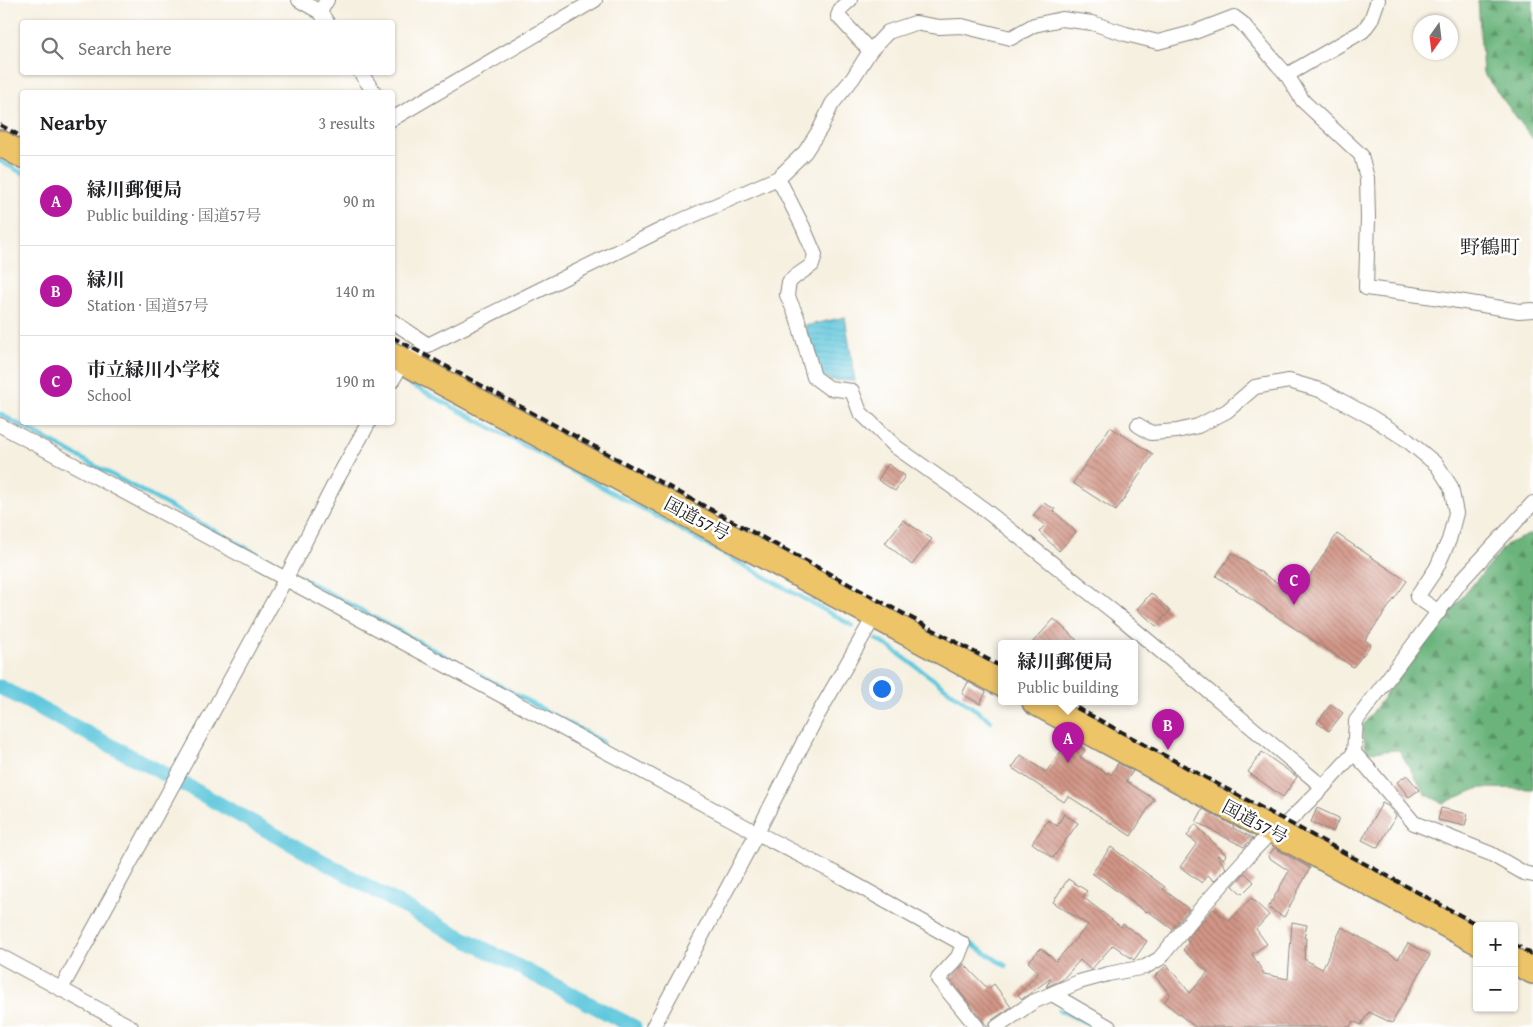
<!DOCTYPE html>
<html lang="en">
<head>
<meta charset="utf-8">
<style>
  body { margin:0; font-family:"Gentium Book Plus","Noto Serif JP",serif; background:#f2f2f2; color:#202124 }
  .controls { position:absolute; right:15px; bottom:15px; display:grid; overflow:hidden; border-radius:5px; box-shadow:0 1px 4px #0004 }
  .controls button { width:45px; height:45px; display:grid; place-items:center; padding:0; border:0; border-bottom:1px solid #e0e0e0; background:#fff; color:#202124; font:25px sans-serif }
  .compass { position:absolute; left:1413px; top:15px; width:45px; height:45px; border-radius:50%; background:#fff; box-shadow:0 1px 4px #0004; rotate:194deg }
  .you { position:absolute; left:881px; top:688px; width:18px; height:18px; margin:-12px; border:4px solid #fff; border-radius:50%; background:#1a73e8; box-shadow:0 0 0 8px #1a73e833 }
  .badge { display:grid; place-items:center; width:32px; height:32px; border-radius:50%; background:#b5179e; color:#fff; font-size:16px; font-weight:700 }
  .pin { position:absolute; translate:-50% -41px; filter:drop-shadow(0 1px 2px #0008) }
  .pin::after { content:''; position:absolute; top:26px; width:18px; height:15px; background:inherit; clip-path:polygon(0 0,100% 0,50% 100%) }
  .popup { position:absolute; left:998px; top:640px; width:140px; height:65px; box-sizing:border-box; display:grid; place-content:center; border-radius:5px; background:#fff; filter:drop-shadow(0 1px 4px #0005); font-size:16px; white-space:nowrap; color:#757577 }
  .popup b { font-size:19px; color:#202124 }
  .popup::after { content:''; position:absolute; left:50%; top:100%; margin-left:-10px; border:10px solid transparent; border-top-color:#fff }
  .list { margin:0; padding:0; list-style:none }
  h2 { display:flex; justify-content:space-between; align-items:center; height:65px; margin:0; padding:0 20px; font-size:21px }
  h2 small { font-size:16px; font-weight:400; color:#757577 }
  .list li { display:grid; grid-template-columns:32px 1fr auto; gap:15px; align-items:center; box-sizing:border-box; height:90px; padding:0 20px; border-top:1px solid #e0e0e0 }
  .list b { display:block; font-size:19px; white-space:nowrap }
  .list p { margin:0; font-size:16px; white-space:nowrap; color:#757577 }
  .list em { font-size:16px; font-style:normal; color:#757577 }
  .icon { flex:none; width:28px; height:28px; fill:none; stroke:currentColor; stroke-width:2; stroke-linecap:round; stroke-linejoin:round }
  .map { position:relative; flex:none; width:1533px; height:1027px; overflow:hidden }
  .search { position:absolute; background:#fff; box-shadow:0 1px 4px #0004; left:20px; top:20px; width:375px; height:55px; display:flex; align-items:center; gap:12px; box-sizing:border-box; padding:0 18px; border-radius:5px; color:#757577; font-size:19px }
  .panel { position:absolute; background:#fff; box-shadow:0 1px 4px #0004; left:20px; top:90px; width:375px; height:335px; border-radius:5px }
  .map>svg:first-child { display:block }
  .forest { fill:url(#forest-firs); stroke:#44684c }
  .water { fill:url(#water-rules); stroke:#3e727c }
  .lines { fill:none; stroke-linecap:round; stroke-linejoin:round }
  .stream { stroke:#60c8dd; stroke-width:4.5 }
  .canal { stroke:#60c8dd; stroke-width:15 }
  .building { fill:url(#building-back-hatch) }
  .street-casing { stroke:#89867e; stroke-width:16 }
  .highway-casing { stroke:#89867e; stroke-width:28 }
  .street { stroke:#fff; stroke-width:14 }
  .highway { stroke:#eec469; stroke-width:25 }
  .rail { stroke:#1c1c1c; stroke-width:4; stroke-dasharray:8 4; stroke-linecap:butt }
  .labels { text-anchor:middle; stroke-width:5; stroke-linejoin:round; paint-order:stroke }
  .street-label { font-size:18px; fill:#1c1c1c; stroke:#fff }
  .quarter-label { font-size:20px; fill:#1c1c1c; stroke:#fff }
</style>
</head>
<body>
<div class="map">
<svg width="1533" height="1027" viewBox="0 0 1533 1027">
  <defs>
    <pattern id="forest-firs" width="22" height="20" patternUnits="userSpaceOnUse" patternTransform="scale(1.25)"><rect width="22" height="20" fill="#6bb47b"/><path d="M5 1l3.5 6h-7zM16 11l3.5 6h-7z" fill="#579264"/></pattern>
    <pattern id="water-rules" width="6" height="5" patternUnits="userSpaceOnUse" patternTransform="scale(1.25)"><rect width="6" height="5" fill="#60c8dd"/><path d="M0 2.5h6" fill="none" stroke="#53abbd"/></pattern>
    <pattern id="building-back-hatch" width="6" height="6" patternUnits="userSpaceOnUse" patternTransform="scale(1.25)"><rect width="6" height="6" fill="#d29687"/><path d="M-1 5l2 2M0 0l6 6M5-1l2 2" fill="none" stroke="#aa7a6e"/></pattern>
  </defs>
  <rect width="100%" height="100%" fill="#fff"/>
  <filter id="ink" filterUnits="userSpaceOnUse"><feTurbulence type="fractalNoise" baseFrequency=".02" numOctaves="2"/><feDisplacementMap in="SourceGraphic" scale="10" xChannelSelector="R" yChannelSelector="G"/><feConvolveMatrix kernelMatrix="1 2 1 2 8 2 1 2 1" color-interpolation-filters="sRGB"/></filter>
  <filter id="wash" filterUnits="userSpaceOnUse"><feTurbulence type="fractalNoise" baseFrequency=".0096" numOctaves="4" result="noise"/><feDisplacementMap in="SourceGraphic" scale="20" xChannelSelector="R" yChannelSelector="G"/><feGaussianBlur stdDeviation="1.12" result="paint"/><feColorMatrix in="noise" values="0 0 0 0 0 0 0 0 0 0 0 0 0 0 0 0 0 1.4 0 .05"/><feComposite in="paint" operator="in"/></filter>
  <g filter="url(#wash)">
    <rect width="100%" height="100%" fill="#f6f0e0"/>
    <g class="forest">
      <path d="M1478 0H1533V139L1483 73Z"/>
      <path d="M1533 533V789L1480 788 1443 803 1425 794 1399 750 1367 752 1361 728 1422 645 1507 544Z"/>
    </g>
    <path class="water" d="M845 317 855 381 831 380 818 374 805 326Z"/>
    <g class="lines">
      <g class="stream">
        <path d="M0 161 22 173"/>
        <path d="M406 382 654 515 853 626"/>
        <path d="M0 414 603 742"/>
        <path d="M876 639 888 646 991 721"/>
        <path d="M965 940 1006 966"/>
        <path d="M1059 1010 1096 1027"/>
      </g>
      <path class="canal" d="M0 687 187 786 421 916 634 1027"/>
    </g>
    <g id="blocks">
      <g class="building">
        <path d="M1110 427 1153 454 1116 511 1073 483Z"/>
        <path d="M888 464 905 476 895 491 878 480Z"/>
        <path d="M1044 503 1055 509 1054 511 1076 532 1059 551 1039 532 1045 525 1033 515Z"/>
        <path d="M903 520 932 539 912 565 885 543Z"/>
        <path d="M1337 534 1407 581 1365 640 1371 645 1353 667 1216 576 1232 553 1297 596Z"/>
        <path d="M1151 593 1170 611 1156 626 1137 609Z"/>
        <path d="M1054 619 1081 644H1031Z"/>
        <path d="M968 682 986 692 980 704 962 694Z"/>
        <path d="M1331 704 1343 713 1329 731 1317 723Z"/>
        <path d="M1070 739 1085 750 1080 757 1107 774 1108 772 1111 775 1118 763 1133 771 1126 781 1154 799 1131 836 1068 796 1064 802 1012 768 1021 755 1046 772Z"/>
        <path d="M1262 752 1297 777 1283 797 1248 772Z"/>
        <path d="M1407 775 1419 790 1409 797 1397 782Z"/>
        <path d="M1382 803 1388 806 1396 816 1378 848 1362 840Z"/>
        <path d="M1317 808 1339 818 1333 832 1311 822Z"/>
        <path d="M1441 808 1468 814 1465 826 1438 820Z"/>
        <path d="M1203 809 1234 826 1233 828 1253 838 1244 847 1196 822Z"/>
        <path d="M1064 814 1078 823 1053 858 1032 843 1048 820 1057 826Z"/>
        <path d="M1195 824 1226 855 1223 859 1218 855 1217 856 1226 868 1214 881 1208 875 1202 883 1180 867 1197 843 1187 836Z"/>
        <path d="M1111 847 1165 887 1163 889 1189 909 1172 929 1148 911 1146 912 1092 873Z"/>
        <path d="M1274 848 1310 868 1284 917 1268 908 1289 871 1268 857Z"/>
        <path d="M1245 873 1254 882 1242 894 1233 886Z"/>
        <path d="M1068 879 1087 891 1083 897 1121 927 1123 924 1147 941 1134 960 1113 945 1091 970 1080 960 1062 980 1046 987 1051 978 1022 999 1018 995 1039 972 1028 962 1041 948 1056 961 1088 925 1053 902Z"/>
        <path d="M1251 898 1269 915 1256 929 1267 944 1252 954 1264 974 1288 979 1292 922 1307 925 1304 938H1306L1304 959 1322 969 1342 927 1398 959 1408 943 1430 955 1392 1023 1369 1012 1361 1025 1353 1021 1350 1027H1195L1164 1002 1170 994 1155 976 1167 965 1190 993 1208 972 1183 950 1189 942 1186 940 1213 909 1229 921Z"/>
        <path d="M964 964 988 989 994 984 1011 1007 992 1020 987 1026 950 979Z"/>
      </g>
    </g>
  </g>
  <g filter="url(#ink)">
    <use href="#blocks" fill-opacity="0" stroke="#89867e" stroke-width="1"/>
    <g class="lines">
      <defs>
        <g id="street">
          <path d="M299 0 320 12 327 22"/>
          <path d="M850 0 841 8 838 16 870 51"/>
          <path d="M320 12 327 0"/>
          <path d="M360 72 374 92"/>
          <path d="M1287 75 1363 31 1371 20 1378 0"/>
          <path d="M392 119 595 0"/>
          <path d="M778 178 803 227 815 255 812 265 796 276 789 282 787 295 797 317 814 377 829 388 852 391 860 412 896 447 985 510 1115 613 1323 787"/>
          <path d="M392 321 428 345"/>
          <path d="M392 381 404 361 428 345 669 226 778 178 805 152 820 129 832 104 853 78 870 51 888 32 915 23 939 27 962 26 1011 38 1034 25 1062 19 1092 23 1126 34 1158 42 1192 33 1234 17 1242 23 1278 65 1287 75 1303 101 1361 155 1367 178 1368 218 1366 288 1434 297 1519 311 1533 310"/>
          <path d="M0 425 757 833 835 873 963 944 958 957 938 979 977 1027"/>
          <path d="M1138 425 1151 433 1177 431 1198 426 1227 411 1255 387 1289 381 1323 391 1371 417 1407 440 1437 465 1451 487 1456 513 1449 540 1436 569 1417 597 1439 612"/>
          <path d="M1354 753 1367 767 1414 823 1491 854 1524 873 1533 875"/>
          <path d="M0 956 131 1027"/>
          <path d="M61 989 286 578 336 481 369 422"/>
          <path d="M1052 994 1109 1027"/>
          <path d="M653 1027 757 833 816 718 875 615"/>
          <path d="M997 1027 1033 1002 1079 982 1108 974 1145 967 1159 959 1203 906 1247 857 1272 831 1288 822 1323 787 1354 753 1356 721 1462 580 1533 503"/>
        </g>
        <g id="highway">
          <path d="M0 143 22 155"/>
          <path d="M392 355 1002 684"/>
          <path d="M1035 702 1477 941"/>
          <path d="M1514 961 1533 971"/>
        </g>
      </defs>
      <use href="#street" class="street-casing"/>
      <use href="#highway" class="highway-casing"/>
      <use href="#street" class="street"/>
      <use href="#highway" class="highway"/>
      <g class="rail">
        <path d="M0 125 22 137"/>
        <path d="M392 337 1002 667"/>
        <path d="M1066 702 1480 926"/>
        <path d="M1514 944 1533 955"/>
      </g>
    </g>
  </g>
  <g class="labels">
    <g class="street-label">
      <text transform="translate(697 519) rotate(28)" y="6">国道57号</text>
      <text transform="translate(1255 822) rotate(28)" y="6">国道57号</text>
    </g>
    <g class="quarter-label">
      <text x="1490" y="254">野鶴町</text>
    </g>
  </g>
</svg>
<div class="controls">
<button>+</button>
<button>−</button>
</div>
<svg class="compass" viewBox="-18 -18 36 36"><path d="M0-13l5 13h-10z" fill="#e53935"/><path d="M0 13l5-13h-10z" fill="#757577"/></svg>
<div class="you"></div>
<div class="pin badge" style="left:1068px;top:763px">A</div>
<div class="popup"><b>緑川郵便局</b>Public building</div>
<div class="pin badge" style="left:1168px;top:750px">B</div>
<div class="pin badge" style="left:1294px;top:605px">C</div>
<div class="search"><svg class="icon" aria-label="search" viewBox="0 0 24 24"><circle cx="10" cy="10" r="6"/><path d="M15 15l6 6"/></svg>Search here</div>
<section class="panel">
<h2>Nearby<small>3 results</small></h2>
<ul class="list">
<li><span class="badge">A</span><div><b>緑川郵便局</b><p>Public building · 国道57号</p></div><em>90 m</em></li>
<li><span class="badge">B</span><div><b>緑川</b><p>Station · 国道57号</p></div><em>140 m</em></li>
<li><span class="badge">C</span><div><b>市立緑川小学校</b><p>School</p></div><em>190 m</em></li>
</ul>
</section>
</div>
</body>
</html>
